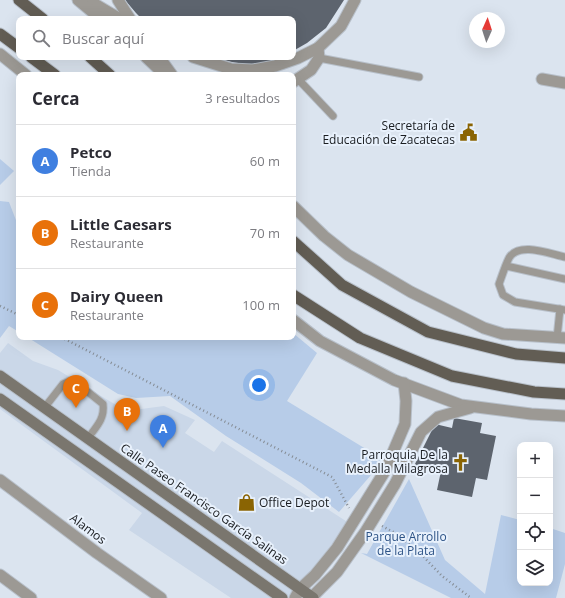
<!DOCTYPE html>
<html lang="es">
<head>
<meta charset="utf-8">
<style>
  body { margin:0; font-family:"Open Sans",sans-serif; background:#f2f2f3; color:#2b2b33 }
  .controls { position:absolute; right:12px; bottom:12px; display:grid; overflow:hidden; border-radius:8px; box-shadow:0 4px 16px #0002 }
  .controls button { width:36px; height:36px; display:grid; place-items:center; padding:0; border:0; border-bottom:1px solid #e1e1e2; background:#fff; color:#2b2b33; font:20px sans-serif }
  .compass { position:absolute; left:469px; top:12px; width:36px; height:36px; border-radius:50%; background:#fff; box-shadow:0 4px 16px #0002; rotate:3deg }
  .you { position:absolute; left:259px; top:385px; width:14px; height:14px; margin:-10px; border:3px solid #fff; border-radius:50%; background:#1a73e8; box-shadow:0 0 0 6px #1a73e833 }
  .badge { display:grid; place-items:center; width:26px; height:26px; border-radius:50%; background:#2563eb; color:#fff; font-size:13px; font-weight:700 }
  .pin { position:absolute; translate:-50% -33px; filter:drop-shadow(0 1px 2px #0008) }
  .pin::after { content:''; position:absolute; top:21px; width:14px; height:12px; background:inherit; clip-path:polygon(0 0,100% 0,50% 100%) }
  .list { margin:0; padding:0; list-style:none }
  h2 { display:flex; justify-content:space-between; align-items:center; height:52px; margin:0; padding:0 16px; font-size:17px }
  h2 small { font-size:13px; font-weight:400; color:#7c7c81 }
  .list li { display:grid; grid-template-columns:26px 1fr auto; gap:12px; align-items:center; box-sizing:border-box; height:72px; padding:0 16px; border-top:1px solid #e1e1e2 }
  .list b { display:block; font-size:15px; white-space:nowrap }
  .list p { margin:0; font-size:13px; white-space:nowrap; color:#7c7c81 }
  .list em { font-size:13px; font-style:normal; color:#7c7c81 }
  .icon { flex:none; width:22px; height:22px; fill:none; stroke:currentColor; stroke-width:2; stroke-linecap:round; stroke-linejoin:round }
  .map { position:relative; flex:none; width:565px; height:598px; overflow:hidden }
  .search { position:absolute; background:#fff; box-shadow:0 4px 16px #0002; left:16px; top:16px; width:280px; height:44px; display:flex; align-items:center; gap:10px; box-sizing:border-box; padding:0 14px; border-radius:8px; color:#7c7c81; font-size:15px }
  .panel { position:absolute; background:#fff; box-shadow:0 4px 16px #0002; left:16px; top:72px; width:280px; height:268px; border-radius:8px }
  .map>svg:first-child { display:block }
  .built { fill:#cad7e8 }
  .green { fill:#b7cce8 }
  .building { fill:#5d646e }
  .lines { fill:none; stroke-linecap:round; stroke-linejoin:round }
  .service-casing { stroke:#b8c0ca; stroke-width:9 }
  .minor-casing { stroke:#b8c0ca; stroke-width:13 }
  .tertiary-casing { stroke:#b8c0ca; stroke-width:13 }
  .secondary-casing { stroke:#b8c0ca; stroke-width:13 }
  .primary-casing { stroke:#b8c0ca; stroke-width:13 }
  .path { stroke:#858c94; stroke-width:2.5; stroke-dasharray:1 3; stroke-linecap:butt }
  .service { stroke:#9c9994; stroke-width:7 }
  .minor { stroke:#9c9994; stroke-width:11 }
  .tertiary { stroke:#9c9994; stroke-width:11 }
  .secondary { stroke:#7a766e; stroke-width:11 }
  .primary { stroke:#625d54; stroke-width:11 }
  .labels { text-anchor:middle; stroke-width:4; stroke-linejoin:round; paint-order:stroke }
  .poi-label { font-size:12px; fill:#1a1d21; stroke:#e8f1fc; text-anchor:end }
  .street-label { font-size:12px; fill:#1a1d21; stroke:#e8f1fc }
  .park-label { font-size:12px; fill:#2d5386; stroke:#e8f1fc }
</style>
</head>
<body>
<div class="map">
<svg width="565" height="598" viewBox="0 0 565 598">
  <rect width="100%" height="100%" fill="#dbe4ef"/>
  <path class="built" d="M8 343 33 361 58 370 126 411 164 406 195 420 185 433 214 452 222 441 352 525 287 598H231L129 530 142 513 0 409V353Z"/>
  <g class="green">
    <path d="M0 159 14 171 0 185Z"/>
    <path d="M0 201 9 202 19 228V332L9 326 0 338Z"/>
    <path d="M293 333 317 353 287 401 384 460 339 512 301 483 226 436 170 396 136 398 118 394 27 337H293Z"/>
    <path d="M409 479 445 560 485 594 501 515 520 520V583H550V528L565 533V564L556 598H451L361 553 367 554Z"/>
  </g>
  <g class="building">
    <path d="M125 0H344L326 28 307 43 293 51V19H142L136 13Z"/>
    <path d="M213 57H279L270 61 251 65 232 62Z"/>
    <path d="M454 418 482 423 480 433 496 436 487 480 476 478 472 497 437 490 441 471 414 466 435 424 452 428Z"/>
  </g>
  <g class="lines">
    <defs>
      <g id="service">
        <path d="M319 58 419 77"/>
        <path d="M298 79 333 116"/>
        <path d="M565 257C550 254 519 241 509 258 505 266 502 276 499 284L503 295 515 302 565 310"/>
        <path d="M506 266 565 279"/>
        <path d="M557 338 560 309"/>
        <path d="M45 407 63 384 70 381 88 392 103 404C105 419 96 427 88 438"/>
      </g>
      <g id="minor">
        <path d="M88 0 120 19"/>
        <path d="M118 0 130 19"/>
        <path d="M159 57 172 75"/>
        <path d="M193 57 231 69 253 70 275 66 298 58 318 48 341 26 355 0"/>
        <path d="M542 79 565 83"/>
        <path d="M293 82 311 70 319 58 318 48"/>
        <path d="M0 480 97 553 161 598"/>
        <path d="M0 575 31 598"/>
      </g>
      <g id="tertiary">
        <path d="M78 0 101 19"/>
        <path d="M0 54 26 75"/>
        <path d="M146 57 165 75"/>
        <path d="M293 206 324 236 348 255 411 292 484 328 503 334 565 338"/>
        <path d="M293 320 320 341 394 380 461 405 531 414 565 416"/>
        <path d="M295 598 300 589 315 575 337 548 385 471 405 424 406 401 404 383"/>
        <path d="M310 598 312 597 337 572 366 531 395 484 421 432 438 417 470 408"/>
      </g>
      <g id="secondary">
        <path d="M0 376 313 598"/>
        <path d="M0 399 282 598"/>
      </g>
      <g id="primary">
        <path d="M19 0 43 19"/>
        <path d="M0 34 19 48"/>
        <path d="M31 57 55 75"/>
        <path d="M90 57 110 75"/>
        <path d="M293 241 342 285 428 332 516 354 565 358"/>
        <path d="M293 295 360 338 452 376 534 392 565 394"/>
      </g>
    </defs>
    <use href="#service" class="service-casing"/>
    <use href="#minor" class="minor-casing"/>
    <use href="#tertiary" class="tertiary-casing"/>
    <use href="#secondary" class="secondary-casing"/>
    <use href="#primary" class="primary-casing"/>
    <g class="path">
      <path d="M0 306 19 315"/>
      <path d="M61 337 332 477 349 508"/>
      <path d="M382 526 395 533 419 552 442 576 471 598"/>
    </g>
    <use href="#service" class="service"/>
    <use href="#minor" class="minor"/>
    <use href="#tertiary" class="tertiary"/>
    <use href="#secondary" class="secondary"/>
    <use href="#primary" class="primary"/>
  </g>
  <defs>
    <symbol id="civic-bare" viewBox="-9 -9 18 18"><path d="M-.6-6.5H3V-4.5H.6V-3L4-1V1h2V6H-6V1h2V-1L-.6-3ZM-1.2 2.5V6h2.4V2.5Z" fill="#8a6403" stroke="#e8f1fc" stroke-width="2.5" paint-order="stroke"/></symbol>
    <symbol id="church-bare" viewBox="-9 -9 18 18"><path d="M-1.2-6h2.4v3.5h3.3v2.4h-3.3V6h-2.4V-.1h-3.3v-2.4h3.3Z" fill="#8a6403" stroke="#e8f1fc" stroke-width="2.5" paint-order="stroke"/></symbol>
    <symbol id="shop-bare" viewBox="-9 -9 18 18"><path d="M-5-2.5h2.3a2.7 3.5 0 0 1 5.4 0H5L5.5 6h-11ZM-1.5-2.5h3a1.5 2.3 0 0 0-3 0Z" fill="#8a6403" stroke="#e8f1fc" stroke-width="2.5" paint-order="stroke"/></symbol>
  </defs>
  <g fill-rule="evenodd">
    <use href="#civic-bare" x="456" y="120" width="25" height="25"/>
    <use href="#church-bare" x="448" y="450" width="25" height="25"/>
    <use href="#shop-bare" x="234" y="490" width="25" height="25"/>
  </g>
  <g class="labels">
    <g class="poi-label">
      <text x="455" y="130">Secretaría de<tspan x="455" dy="14">Educación de Zacatecas</tspan></text>
      <text x="448" y="459">Parroquia De la<tspan x="448" dy="14">Medalla Milagrosa</tspan></text>
      <text x="259" y="507" text-anchor="start">Office Depot</text>
    </g>
    <g class="street-label">
      <text transform="translate(204 504) rotate(35)" y="4">Calle Paseo Francisco García Salinas</text>
      <text transform="translate(88 529) rotate(37)" y="4">Alamos</text>
    </g>
    <g class="park-label">
      <text x="406" y="541">Parque Arrollo<tspan x="406" dy="14">de la Plata</tspan></text>
    </g>
  </g>
</svg>
<div class="controls">
<button>+</button>
<button>−</button>
<button><svg class="icon" aria-label="locate" viewBox="0 0 24 24"><circle cx="12" cy="12" r="6"/><path d="M12 2v4M12 18v4M2 12h4M18 12h4"/></svg></button>
<button><svg class="icon" aria-label="layers" viewBox="0 0 24 24"><path d="M12 4l9 5-9 5-9-5zM3 14l9 5 9-5"/></svg></button>
</div>
<svg class="compass" viewBox="-18 -18 36 36"><path d="M0-13l5 13h-10z" fill="#e53935"/><path d="M0 13l5-13h-10z" fill="#7c7c81"/></svg>
<div class="you"></div>
<div class="pin badge" style="left:163px;top:448px;background:#3f7fe0">A</div>
<div class="pin badge" style="left:127px;top:431px;background:#e8710a">B</div>
<div class="pin badge" style="left:76px;top:408px;background:#e8710a">C</div>
<div class="search"><svg class="icon" aria-label="search" viewBox="0 0 24 24"><circle cx="10" cy="10" r="6"/><path d="M15 15l6 6"/></svg>Buscar aquí</div>
<section class="panel">
<h2>Cerca<small>3 resultados</small></h2>
<ul class="list">
<li><span class="badge" style="background:#3f7fe0">A</span><div><b>Petco</b><p>Tienda</p></div><em>60 m</em></li>
<li><span class="badge" style="background:#e8710a">B</span><div><b>Little Caesars</b><p>Restaurante</p></div><em>70 m</em></li>
<li><span class="badge" style="background:#e8710a">C</span><div><b>Dairy Queen</b><p>Restaurante</p></div><em>100 m</em></li>
</ul>
</section>
</div>
</body>
</html>
